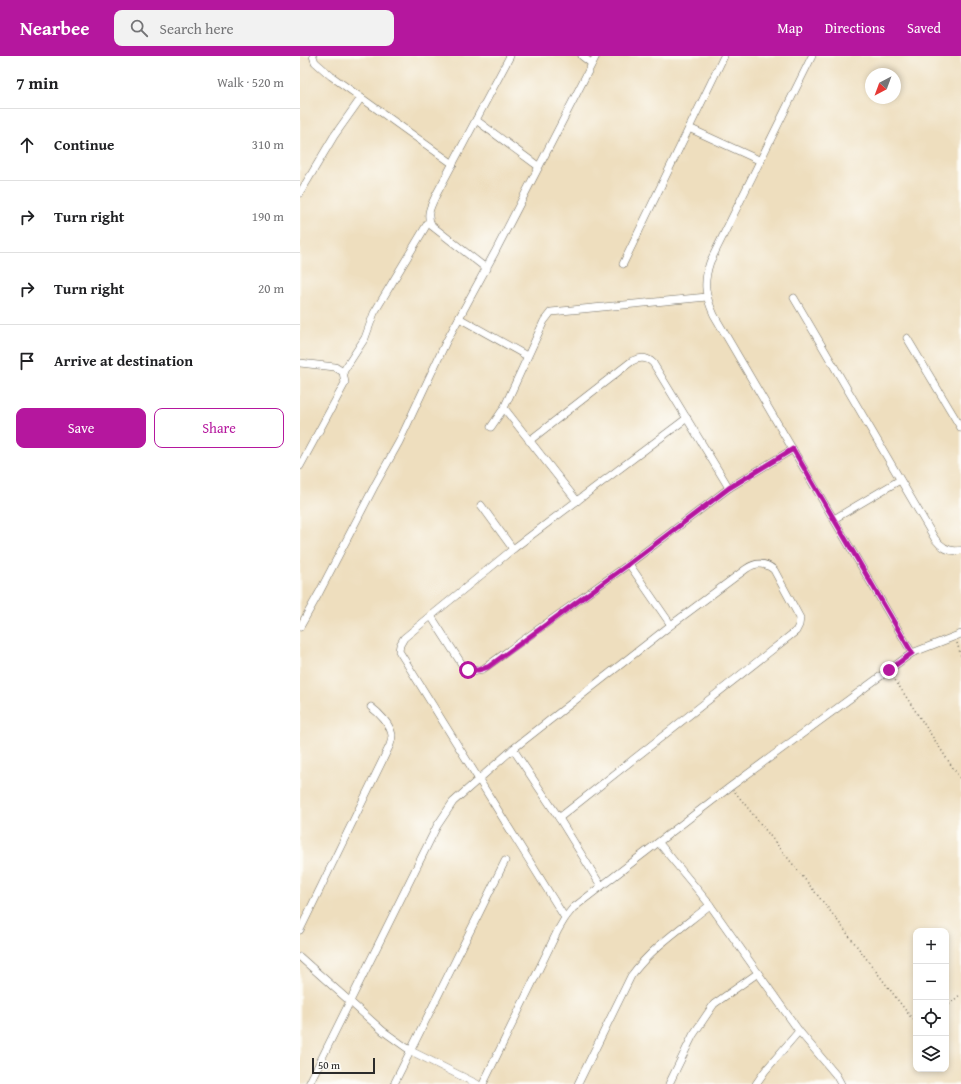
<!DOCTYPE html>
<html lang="en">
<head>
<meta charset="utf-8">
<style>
  body { margin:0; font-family:"Gentium Book Plus",serif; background:#f2f2f2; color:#202124 }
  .controls { position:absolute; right:12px; bottom:12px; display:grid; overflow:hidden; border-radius:8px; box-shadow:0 2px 6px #0003 }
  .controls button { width:36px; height:36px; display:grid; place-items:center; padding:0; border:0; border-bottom:1px solid #e0e0e0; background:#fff; color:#202124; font:20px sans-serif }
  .compass { position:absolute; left:565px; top:12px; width:36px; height:36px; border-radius:50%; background:#fff; box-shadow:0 2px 6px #0003; rotate:221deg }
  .scale { position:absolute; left:12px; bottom:10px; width:63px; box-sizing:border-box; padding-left:4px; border:2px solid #2b2b2b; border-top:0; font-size:11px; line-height:14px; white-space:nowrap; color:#2b2b2b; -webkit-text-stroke:3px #fdfcf7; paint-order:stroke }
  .stop { position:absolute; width:12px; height:12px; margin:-9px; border:3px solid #b5179e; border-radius:50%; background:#fff }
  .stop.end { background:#b5179e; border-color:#fff; box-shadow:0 1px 4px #0008 }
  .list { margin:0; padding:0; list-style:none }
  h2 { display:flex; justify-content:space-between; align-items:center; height:52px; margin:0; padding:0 16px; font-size:17px }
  h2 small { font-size:13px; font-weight:400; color:#757577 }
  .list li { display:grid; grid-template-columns:26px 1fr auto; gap:12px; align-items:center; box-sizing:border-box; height:72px; padding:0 16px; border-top:1px solid #e0e0e0 }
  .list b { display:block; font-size:15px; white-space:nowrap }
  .list em { font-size:13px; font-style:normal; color:#757577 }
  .actions { display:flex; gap:8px; padding:12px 16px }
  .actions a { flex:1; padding:9px 0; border:1px solid #b5179e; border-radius:8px; text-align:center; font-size:14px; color:#b5179e }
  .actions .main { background:#b5179e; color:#fff }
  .icon { flex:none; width:22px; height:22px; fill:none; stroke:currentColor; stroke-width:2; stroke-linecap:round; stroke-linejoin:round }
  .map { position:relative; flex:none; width:661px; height:1028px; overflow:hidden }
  header { display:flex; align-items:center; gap:24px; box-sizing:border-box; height:56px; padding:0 20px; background:#b5179e; color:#fff }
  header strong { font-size:19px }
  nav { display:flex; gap:22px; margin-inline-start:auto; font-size:14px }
  .search { width:280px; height:36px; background:#f2f2f2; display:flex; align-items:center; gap:10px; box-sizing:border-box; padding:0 14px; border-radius:8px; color:#757577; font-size:15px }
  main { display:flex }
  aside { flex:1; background:#fff }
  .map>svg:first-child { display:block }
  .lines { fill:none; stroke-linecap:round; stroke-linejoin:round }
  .street-casing { stroke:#6f6a5e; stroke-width:8 }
  .path { stroke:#6f6a5e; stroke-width:1.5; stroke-dasharray:1 3; stroke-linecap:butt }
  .street { stroke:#fff; stroke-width:7 }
  .route { stroke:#b5179e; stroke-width:5 }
</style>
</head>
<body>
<header>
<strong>Nearbee</strong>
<div class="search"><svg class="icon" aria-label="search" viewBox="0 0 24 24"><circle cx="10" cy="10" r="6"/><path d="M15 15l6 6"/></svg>Search here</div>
<nav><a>Map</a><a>Directions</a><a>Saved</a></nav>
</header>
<main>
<aside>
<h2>7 min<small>Walk · 520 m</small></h2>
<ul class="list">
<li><svg class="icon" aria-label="ahead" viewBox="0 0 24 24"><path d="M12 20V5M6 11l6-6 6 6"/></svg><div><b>Continue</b></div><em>310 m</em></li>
<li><svg class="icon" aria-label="right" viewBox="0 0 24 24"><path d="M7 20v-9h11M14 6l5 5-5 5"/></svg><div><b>Turn right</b></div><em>190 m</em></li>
<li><svg class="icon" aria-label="right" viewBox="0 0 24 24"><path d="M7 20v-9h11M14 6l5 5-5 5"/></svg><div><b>Turn right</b></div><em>20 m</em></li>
<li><svg class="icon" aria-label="arrive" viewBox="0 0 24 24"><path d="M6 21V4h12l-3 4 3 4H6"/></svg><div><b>Arrive at destination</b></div></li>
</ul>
<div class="actions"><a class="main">Save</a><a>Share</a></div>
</aside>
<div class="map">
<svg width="661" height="1028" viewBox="0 0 661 1028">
  <rect width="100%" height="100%" fill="#fdfcf7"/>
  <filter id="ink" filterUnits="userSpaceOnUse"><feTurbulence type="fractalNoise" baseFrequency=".025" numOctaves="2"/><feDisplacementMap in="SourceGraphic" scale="8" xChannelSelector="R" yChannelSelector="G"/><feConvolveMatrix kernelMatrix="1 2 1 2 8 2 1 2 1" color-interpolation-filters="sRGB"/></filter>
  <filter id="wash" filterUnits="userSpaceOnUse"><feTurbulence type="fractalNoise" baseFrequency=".012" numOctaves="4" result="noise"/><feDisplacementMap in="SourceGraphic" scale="16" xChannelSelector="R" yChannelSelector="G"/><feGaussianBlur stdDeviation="0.9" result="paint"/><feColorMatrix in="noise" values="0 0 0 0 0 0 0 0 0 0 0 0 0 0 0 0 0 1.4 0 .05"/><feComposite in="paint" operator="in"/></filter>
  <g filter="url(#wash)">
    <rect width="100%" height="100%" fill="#eedebe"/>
  </g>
  <g filter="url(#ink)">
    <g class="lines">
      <defs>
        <g id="street">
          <path d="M13 0 15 6 31 20 153 108"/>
          <path d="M282 0 291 7"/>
          <path d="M512 0 410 206C403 227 405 239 414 259L612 597"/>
          <path d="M176 64 238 110"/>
          <path d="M389 72 461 105"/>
          <path d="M0 137 34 80 61 42"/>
          <path d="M323 208 424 0"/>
          <path d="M187 213 132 170C125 159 131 150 136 139L210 0"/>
          <path d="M494 242 635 483C642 492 650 497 661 494"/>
          <path d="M159 262 227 300"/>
          <path d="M607 282 661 372"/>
          <path d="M0 307 35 311 43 316 45 327 0 410"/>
          <path d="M43 316 65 282 74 257 129 165"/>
          <path d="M204 352 277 445"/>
          <path d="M191 371 204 352 244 265 251 256 407 241"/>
          <path d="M229 385 332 305C340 301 347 301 353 307L429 432"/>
          <path d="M181 449 213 493"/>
          <path d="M534 463 600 424"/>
          <path d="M329 508 371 569"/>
          <path d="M131 560 163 610 172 615 183 613 329 508 429 432 493 393"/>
          <path d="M0 571 19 537 75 429 99 386 146 286 195 196 296 0"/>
          <path d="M213 693 259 762 301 830"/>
          <path d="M359 787 410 849 458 917 414 948 393 979 369 1028"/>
          <path d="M265 862 99 595 100 589 104 582 213 493 387 362"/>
          <path d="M0 874 90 689C91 686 92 682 92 679 90 668 79 657 71 651"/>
          <path d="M0 901 83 975 111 995 177 1028"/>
          <path d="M458 917 499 975 536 1019 541 1028"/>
          <path d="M9 1028 137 770 153 746 213 693 371 569 446 513C456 506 465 506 474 514L500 562 499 569 496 575 259 762"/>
          <path d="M94 1028 205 805"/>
          <path d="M183 1028 258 874 265 862 273 852 430 731 612 597 661 578"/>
          <path d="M278 1028 331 920C352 891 383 871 410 849"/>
          <path d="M456 1028 465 1015 499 975"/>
        </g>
      </defs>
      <use href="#street" class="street-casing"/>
      <g class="path">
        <path d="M657 587 661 600"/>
        <path d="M593 621 661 724"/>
        <path d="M435 736 531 856 616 968"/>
        <path d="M646 951 661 938"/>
      </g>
      <use href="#street" class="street"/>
    </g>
  </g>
  <g class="lines" filter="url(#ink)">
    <path class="route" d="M168 614H178L188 611 329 508 429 432 493 393 612 597 589 614"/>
  </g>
</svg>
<div class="controls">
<button>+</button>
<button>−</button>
<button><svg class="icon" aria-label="locate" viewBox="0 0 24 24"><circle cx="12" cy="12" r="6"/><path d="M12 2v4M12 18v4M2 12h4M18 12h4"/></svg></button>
<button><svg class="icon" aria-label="layers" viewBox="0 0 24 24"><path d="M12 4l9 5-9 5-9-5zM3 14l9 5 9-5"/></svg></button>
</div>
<svg class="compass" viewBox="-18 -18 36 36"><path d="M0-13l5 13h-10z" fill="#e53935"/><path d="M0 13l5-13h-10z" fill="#757577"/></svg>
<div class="scale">50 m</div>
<div class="stop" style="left:168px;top:614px"></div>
<div class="stop end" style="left:589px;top:614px"></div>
</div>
</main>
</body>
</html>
